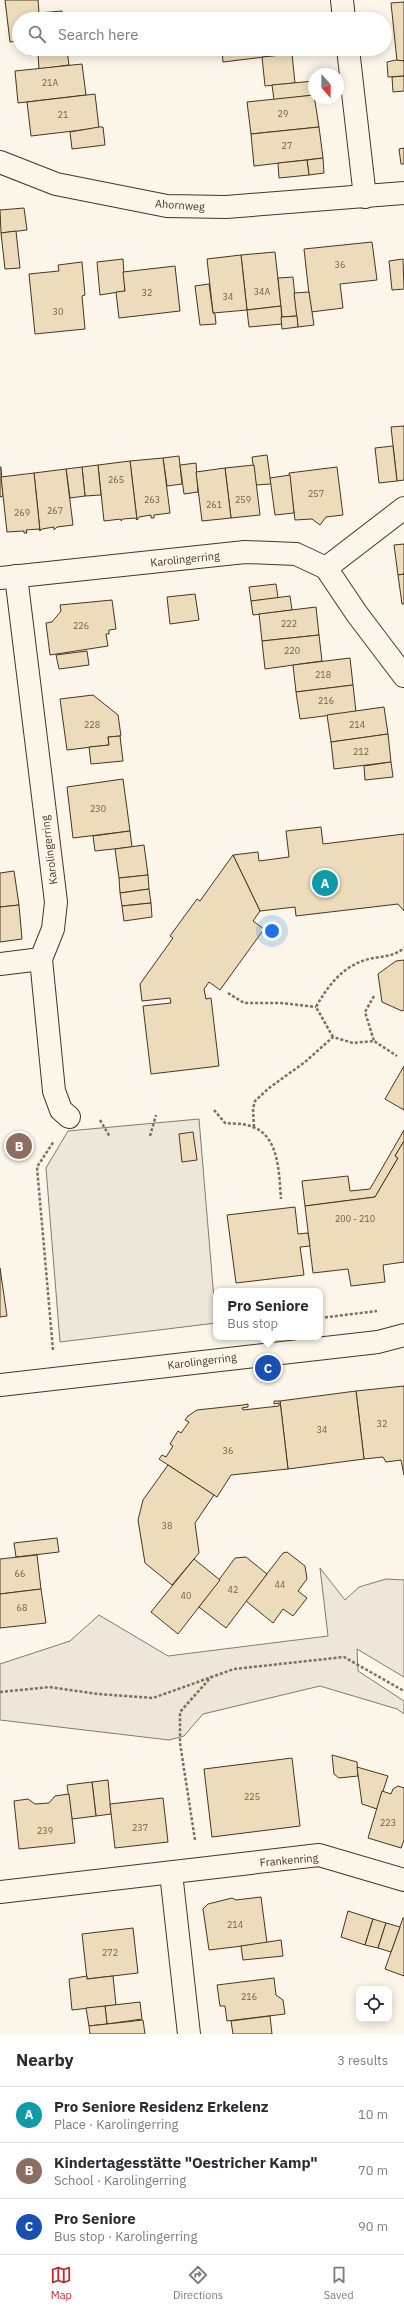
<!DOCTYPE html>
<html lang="en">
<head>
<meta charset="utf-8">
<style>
  body { margin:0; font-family:"IBM Plex Sans",sans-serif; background:#f2f2f3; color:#2b2b33 }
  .controls { position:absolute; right:12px; bottom:12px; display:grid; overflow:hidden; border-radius:8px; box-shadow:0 2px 10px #0003 }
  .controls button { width:36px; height:36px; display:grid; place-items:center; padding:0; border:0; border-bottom:1px solid #e1e1e2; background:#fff; color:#2b2b33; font:20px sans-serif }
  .compass { position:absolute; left:308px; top:68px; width:36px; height:36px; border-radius:50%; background:#fff; box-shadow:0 2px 10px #0003; rotate:159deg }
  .you { position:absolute; left:272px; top:931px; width:14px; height:14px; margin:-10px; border:3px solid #fff; border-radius:50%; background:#1a73e8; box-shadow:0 0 0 6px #1a73e833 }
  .badge { display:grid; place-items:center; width:26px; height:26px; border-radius:50%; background:#c62828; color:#fff; font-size:13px; font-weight:700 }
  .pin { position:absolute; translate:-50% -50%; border:2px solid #fff; box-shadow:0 1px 4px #0006 }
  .popup { position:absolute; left:213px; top:1288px; width:110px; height:52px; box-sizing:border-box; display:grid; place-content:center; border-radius:8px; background:#fff; filter:drop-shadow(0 1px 3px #0005); font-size:13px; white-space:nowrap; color:#7c7c81 }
  .popup b { font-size:15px; color:#2b2b33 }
  .popup::after { content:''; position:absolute; left:50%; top:100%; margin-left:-8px; border:8px solid transparent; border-top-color:#fff }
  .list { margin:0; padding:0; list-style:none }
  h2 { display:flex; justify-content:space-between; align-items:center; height:52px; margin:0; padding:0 16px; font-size:17px }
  h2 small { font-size:13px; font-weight:400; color:#7c7c81 }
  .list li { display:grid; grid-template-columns:26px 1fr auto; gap:12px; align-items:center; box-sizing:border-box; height:56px; padding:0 16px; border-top:1px solid #e1e1e2 }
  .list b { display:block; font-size:15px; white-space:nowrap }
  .list p { margin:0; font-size:13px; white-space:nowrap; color:#7c7c81 }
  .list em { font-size:13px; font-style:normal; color:#7c7c81 }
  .icon { flex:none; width:22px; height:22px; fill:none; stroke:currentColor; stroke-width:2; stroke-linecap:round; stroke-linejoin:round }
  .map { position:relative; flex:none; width:404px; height:2034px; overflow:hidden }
  .search { position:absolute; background:#fff; box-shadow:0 2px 10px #0003; left:12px; right:12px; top:12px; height:44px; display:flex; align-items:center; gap:10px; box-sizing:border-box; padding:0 14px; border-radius:22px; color:#7c7c81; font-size:15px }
  .sheet { height:220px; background:#fff }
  nav { display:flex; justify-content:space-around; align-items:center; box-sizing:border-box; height:56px; border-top:1px solid #e1e1e2; background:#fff; font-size:11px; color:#7c7c81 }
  nav a { display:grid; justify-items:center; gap:2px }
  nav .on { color:#c62828 }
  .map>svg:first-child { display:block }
  .green { fill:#ede6d9; stroke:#887966 }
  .parking { fill:#ede7d9; stroke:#887966 }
  .building { fill:#ecdcbc; stroke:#4a3520 }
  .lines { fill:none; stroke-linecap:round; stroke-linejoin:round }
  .minor-casing { stroke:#4a3520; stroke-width:24 }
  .path { stroke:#7f6f5c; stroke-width:2.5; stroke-dasharray:3 2; stroke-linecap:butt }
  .minor { stroke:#fbf6e9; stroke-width:22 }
  .labels { text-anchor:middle; stroke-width:3; stroke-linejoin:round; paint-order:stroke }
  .number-label { font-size:9px; fill:#725f47 }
  .street-label { font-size:11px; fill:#4a3520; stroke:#fbf6e9 }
</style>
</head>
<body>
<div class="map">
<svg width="404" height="2034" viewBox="0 0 404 2034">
  <rect width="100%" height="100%" fill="#fbf6e9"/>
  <path class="green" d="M320 1568 345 1600 359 1587 386 1579 404 1580V1677L357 1649 358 1671 404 1701V1714L397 1709 320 1686 203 1714 184 1736 169 1740 0 1720V1664L70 1641 99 1615 168 1656 328 1636Z"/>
  <path class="parking" d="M199 1119 216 1323 60 1342 46 1168 68 1131Z"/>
  <g class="building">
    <path d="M5 0H38L39 13 62 11 63 19H19V41L10 42Z"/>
    <path d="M404 2V61H397L391 3Z"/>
    <path d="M277 13V19H227Z"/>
    <path d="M29 49H58V52L29 55Z"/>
    <path d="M222 49H281V55L223 62Z"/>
    <path d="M67 50 69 65 39 69 38 54Z"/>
    <path d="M292 54 295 83 265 86 262 57Z"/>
    <path d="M396 60 404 61V76L388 77 387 62Z"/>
    <path d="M82 64 86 95 18 103 15 71Z"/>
    <path d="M404 76V91L393 92 392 77Z"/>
    <path d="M314 81V95L274 100 272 85Z"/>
    <path d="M95 94 99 128 31 136 27 102Z"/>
    <path d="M314 95 319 127 251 134 247 102Z"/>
    <path d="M99 127H103L105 145 72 149 70 132Z"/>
    <path d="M319 127 323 158 254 166 251 134Z"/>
    <path d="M404 148V164H401L399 149Z"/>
    <path d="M323 158 324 173 309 175 307 160Z"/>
    <path d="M307 160 309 175 279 178 278 163Z"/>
    <path d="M24 208 27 230 1 233 0 210Z"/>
    <path d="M16 231 20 268 5 269 1 233Z"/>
    <path d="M372 242 377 280 340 284 343 308 311 312 304 249Z"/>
    <path d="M275 252 281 306 247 310 241 255Z"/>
    <path d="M241 255 247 310 213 313 207 259Z"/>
    <path d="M123 259 125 291 100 295 97 262Z"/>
    <path d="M403 259 404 289 392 290 389 261Z"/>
    <path d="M82 262 85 295 82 296 85 329 35 334 29 274 59 271 58 265Z"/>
    <path d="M175 266 180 311 119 318 116 292 125 291 123 272Z"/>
    <path d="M293 277 297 316 282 317 278 278Z"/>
    <path d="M209 284 213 313 215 314 216 324 200 325 195 286Z"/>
    <path d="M309 292 314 325 298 327 294 293Z"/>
    <path d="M281 306 282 324 249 327 247 310Z"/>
    <path d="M297 316 298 327 282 329 281 317Z"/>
    <path d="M404 426V480L397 481 391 427Z"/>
    <path d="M393 446 397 481 379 483 375 448Z"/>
    <path d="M267 455 271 484 256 485 252 457Z"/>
    <path d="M179 456 182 484 167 486 163 458Z"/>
    <path d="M163 458 170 513 154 515V518H151V515L139 517 137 520 130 461Z"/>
    <path d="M130 461 137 520 135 518 123 519 121 521V519L104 521 98 465Z"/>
    <path d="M196 463 198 492 184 494 180 465Z"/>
    <path d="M98 465 101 495 85 496 82 467Z"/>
    <path d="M254 465 260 515 231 518 225 468Z"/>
    <path d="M1 467 3 496 0 497V467Z"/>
    <path d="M82 467 85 496 70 498 66 469Z"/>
    <path d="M337 467 343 515 326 517 320 525 312 519 295 520 289 473Z"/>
    <path d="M225 468 231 518 202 521 196 472Z"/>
    <path d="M66 469 73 525 57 527 54 530V527L42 529 40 531 34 473Z"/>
    <path d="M34 473 40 531 39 529 26 530 27 533H24V531L7 532 1 477Z"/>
    <path d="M290 475 294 513 275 515 270 478Z"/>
    <path d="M404 544V574L398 575 394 545Z"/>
    <path d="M404 574V604H402L398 575Z"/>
    <path d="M276 584 278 598 251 601 249 587Z"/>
    <path d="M195 594 199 620 170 624 167 597Z"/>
    <path d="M290 596 292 610 253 615 251 601Z"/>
    <path d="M112 600 116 629 109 630V634H106L108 646 50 655 46 623 52 622 61 611 60 605Z"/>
    <path d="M316 607 319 635 262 641 259 614Z"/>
    <path d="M319 635 322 661 265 669 262 641Z"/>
    <path d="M87 651 89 665 59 669 56 655Z"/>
    <path d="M350 658 353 685 296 692 293 665Z"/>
    <path d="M353 685 356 712 300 719 296 692Z"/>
    <path d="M93 695 118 715 121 736 108 737 109 745 67 750 60 699Z"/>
    <path d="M384 707 388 734 331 742 327 715Z"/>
    <path d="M388 734 391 762 334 769 331 742Z"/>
    <path d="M120 736 123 761 91 764 89 747 109 745 108 737Z"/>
    <path d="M391 762 393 777 365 780 364 766Z"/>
    <path d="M123 779 130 831 73 838 67 787Z"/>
    <path d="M321 827 323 844 404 834V911L398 904 296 916 295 907 260 911 233 855 258 852 259 861 289 857 286 831Z"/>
    <path d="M130 831 132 847 95 851 93 836Z"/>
    <path d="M144 845 148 875 119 878 115 849Z"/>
    <path d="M233 855 260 911 253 921 264 929 220 990 209 982 204 989 206 999 211 998 219 1066 151 1074 143 1006 171 1003 170 998 142 1001 140 984 173 938 170 936 197 899 200 901Z"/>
    <path d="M14 871 19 905 0 907V873Z"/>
    <path d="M148 875 149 889 120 893 119 878Z"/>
    <path d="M149 889 151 903 122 906 120 893Z"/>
    <path d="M151 903 152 917 124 921 122 906Z"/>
    <path d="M19 905 22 939 0 942V907Z"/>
    <path d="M404 960V1010L402 1011 382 1002 378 974 396 961Z"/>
    <path d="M404 1066V1110L385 1099Z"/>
    <path d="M404 1130V1141L395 1156 398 1158 375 1197 305 1206 302 1181 348 1176 350 1191 370 1189Z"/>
    <path d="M193 1132 197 1160 182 1162 179 1134Z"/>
    <path d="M404 1141V1262L383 1265 385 1282 351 1286 348 1269 313 1273 305 1206 375 1197 398 1158 395 1156Z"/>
    <path d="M295 1207 298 1234 308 1233 310 1246 300 1247 304 1275 236 1283 227 1215Z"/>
    <path d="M0 1268 7 1316 0 1317Z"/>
    <path d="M404 1386V1475L401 1460 386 1462 383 1457 364 1459 356 1391Z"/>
    <path d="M356 1391 364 1459 288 1469 280 1401Z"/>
    <path d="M274 1401H280L288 1469 231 1475 217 1497 159 1459 162 1455 166 1457 173 1446 170 1444 178 1431 181 1433 189 1422 185 1420 188 1416 197 1410 243 1405 248 1404V1407L242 1408 243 1410 279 1406V1403L274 1404Z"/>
    <path d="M168 1465 214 1495 195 1523 199 1553 172 1585 145 1563 138 1520 143 1500Z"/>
    <path d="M57 1538 59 1552 16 1557 14 1543Z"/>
    <path d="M287 1552 305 1566 307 1579 298 1591 307 1598 293 1616 283 1609 273 1623 246 1601 283 1553Z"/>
    <path d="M37 1555 41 1589 0 1594V1559Z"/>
    <path d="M246 1557 267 1574 226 1628 199 1607 235 1558Z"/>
    <path d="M194 1559 220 1580 178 1634 151 1612Z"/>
    <path d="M41 1589 46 1623 0 1628V1594Z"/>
    <path d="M332 1755 357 1762 358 1776 339 1778 334 1774Z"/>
    <path d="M292 1758 300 1826 212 1837 204 1769Z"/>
    <path d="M357 1767 388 1776 377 1809 362 1804Z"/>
    <path d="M108 1780 111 1814 96 1816 92 1782Z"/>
    <path d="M92 1782 96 1816 72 1819 67 1785Z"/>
    <path d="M398 1786 404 1788V1840L401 1848 368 1838 382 1791 391 1794 393 1789Z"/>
    <path d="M69 1794 75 1843 19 1849 14 1801 28 1799 35 1804 49 1803 55 1796Z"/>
    <path d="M163 1798 168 1842 115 1848 110 1804Z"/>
    <path d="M261 1897 267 1943 209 1950 203 1909 208 1904 232 1898 236 1900Z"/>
    <path d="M348 1911 373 1919 365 1945 341 1937Z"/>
    <path d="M403 1918H404V1976L385 1969Z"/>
    <path d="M373 1919 386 1923 378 1948 365 1945Z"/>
    <path d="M386 1923 400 1927 391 1952 378 1948Z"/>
    <path d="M133 1928 138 1973 87 1979 82 1934Z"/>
    <path d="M281 1940 283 1956 243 1960 241 1946Z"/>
    <path d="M87 1976V1979L113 1976 116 2005 72 2010 69 1979Z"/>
    <path d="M274 1978 276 1995 283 2000 285 2014 227 2021 225 2006H220L217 1985Z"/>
    <path d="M140 2002 142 2019 107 2024 105 2006Z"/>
    <path d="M105 2006 107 2024 89 2026 86 2008Z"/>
    <path d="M270 2016 272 2034H233L231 2021Z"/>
    <path d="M143 2020 145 2034H90L89 2026Z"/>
  </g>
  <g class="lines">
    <defs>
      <g id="minor">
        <path d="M342 0 344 19"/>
        <path d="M348 49 365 197"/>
        <path d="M0 162 56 184 167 206 226 207 404 193"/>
        <path d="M326 568 404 508"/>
        <path d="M16 576 56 902 53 929 41 959 54 1091 61 1110 69 1117"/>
        <path d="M0 578 245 552 296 554 326 568 357 614 404 676"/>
        <path d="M0 964 41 959"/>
        <path d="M0 1385 378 1342 404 1335"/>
        <path d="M171 1873 189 2034"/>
        <path d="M0 1892 319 1855 404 1880"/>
      </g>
    </defs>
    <use href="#minor" class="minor-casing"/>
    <g class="path">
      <path d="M228 993 244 1003H281L316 1007"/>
      <path d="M374 996 365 1012 374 1041"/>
      <path d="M333 1037 316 1007C328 985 344 965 369 959 381 956 394 957 404 948"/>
      <path d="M214 1110 225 1123C234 1124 244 1123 253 1127 280 1137 279 1176 281 1199"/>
      <path d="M100 1120 110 1137"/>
      <path d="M254 1127 253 1109 255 1101 269 1088 305 1062 333 1037 353 1043 374 1041 397 1056"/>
      <path d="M150 1136 156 1115"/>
      <path d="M320 1318 377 1311"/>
      <path d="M53 1350 37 1167 54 1141"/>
      <path d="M0 1692 49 1687 98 1694 153 1698 234 1669 344 1657 404 1691"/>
      <path d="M195 1840 180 1743V1712L212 1676"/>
    </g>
    <use href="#minor" class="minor"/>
  </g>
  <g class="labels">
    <g class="number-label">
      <text x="50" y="86">21A</text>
      <text x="283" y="117">29</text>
      <text x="63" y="118">21</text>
      <text x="287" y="149">27</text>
      <text x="340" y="268">36</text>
      <text x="262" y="295">34A</text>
      <text x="147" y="296">32</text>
      <text x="228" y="300">34</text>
      <text x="58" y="315">30</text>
      <text x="116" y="483">265</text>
      <text x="316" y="497">257</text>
      <text x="152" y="503">263</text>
      <text x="243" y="503">259</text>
      <text x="214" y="508">261</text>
      <text x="55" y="514">267</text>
      <text x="22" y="516">269</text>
      <text x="289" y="627">222</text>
      <text x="81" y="629">226</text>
      <text x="292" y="654">220</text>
      <text x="323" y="678">218</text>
      <text x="326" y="704">216</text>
      <text x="92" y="728">228</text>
      <text x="357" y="728">214</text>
      <text x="361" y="755">212</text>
      <text x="98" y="812">230</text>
      <text x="355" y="1222">200 - 210</text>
      <text x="382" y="1427">32</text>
      <text x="322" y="1433">34</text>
      <text x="228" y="1454">36</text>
      <text x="167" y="1529">38</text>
      <text x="20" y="1577">66</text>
      <text x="280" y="1588">44</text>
      <text x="233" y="1593">42</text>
      <text x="186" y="1599">40</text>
      <text x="22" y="1611">68</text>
      <text x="252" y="1800">225</text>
      <text x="388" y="1826">223</text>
      <text x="140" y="1831">237</text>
      <text x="45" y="1834">239</text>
      <text x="235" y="1928">214</text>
      <text x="110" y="1956">272</text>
      <text x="249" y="2000">216</text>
    </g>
    <g class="street-label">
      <text transform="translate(180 205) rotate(4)" y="4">Ahornweg</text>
      <text transform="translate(185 559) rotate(-6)" y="4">Karolingerring</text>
      <text transform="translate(49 850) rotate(-97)" y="4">Karolingerring</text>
      <text transform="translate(202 1361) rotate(-7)" y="4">Karolingerring</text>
      <text transform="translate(289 1860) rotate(-5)" y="4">Frankenring</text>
    </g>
  </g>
</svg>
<div class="controls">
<button><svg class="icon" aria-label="locate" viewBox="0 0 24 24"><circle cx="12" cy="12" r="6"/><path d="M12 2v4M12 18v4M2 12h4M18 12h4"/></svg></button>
</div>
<svg class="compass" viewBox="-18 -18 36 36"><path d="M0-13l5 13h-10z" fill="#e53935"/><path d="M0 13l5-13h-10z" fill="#7c7c81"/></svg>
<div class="you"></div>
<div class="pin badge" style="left:325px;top:883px;background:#0f9aa8">A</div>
<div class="pin badge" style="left:19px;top:1146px;background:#8d6e63">B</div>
<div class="pin badge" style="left:268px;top:1368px;background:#1a4fb4">C</div>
<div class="popup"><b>Pro Seniore</b>Bus stop</div>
<div class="search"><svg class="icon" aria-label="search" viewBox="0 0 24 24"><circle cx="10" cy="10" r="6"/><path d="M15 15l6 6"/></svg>Search here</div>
</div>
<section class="sheet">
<h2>Nearby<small>3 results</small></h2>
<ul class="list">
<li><span class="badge" style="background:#0f9aa8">A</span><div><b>Pro Seniore Residenz Erkelenz</b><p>Place · Karolingerring</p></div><em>10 m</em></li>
<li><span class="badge" style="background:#8d6e63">B</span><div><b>Kindertagesstätte &quot;Oestricher Kamp&quot;</b><p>School · Karolingerring</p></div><em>70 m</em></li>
<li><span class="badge" style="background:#1a4fb4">C</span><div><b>Pro Seniore</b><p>Bus stop · Karolingerring</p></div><em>90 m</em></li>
</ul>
</section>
<nav>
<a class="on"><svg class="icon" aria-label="map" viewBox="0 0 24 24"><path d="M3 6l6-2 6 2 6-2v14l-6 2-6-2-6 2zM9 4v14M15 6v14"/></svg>Map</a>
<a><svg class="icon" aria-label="directions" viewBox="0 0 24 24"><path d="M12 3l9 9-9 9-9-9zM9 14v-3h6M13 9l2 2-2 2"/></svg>Directions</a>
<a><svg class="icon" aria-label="saved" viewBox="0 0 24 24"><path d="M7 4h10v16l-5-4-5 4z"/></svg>Saved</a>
</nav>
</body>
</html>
